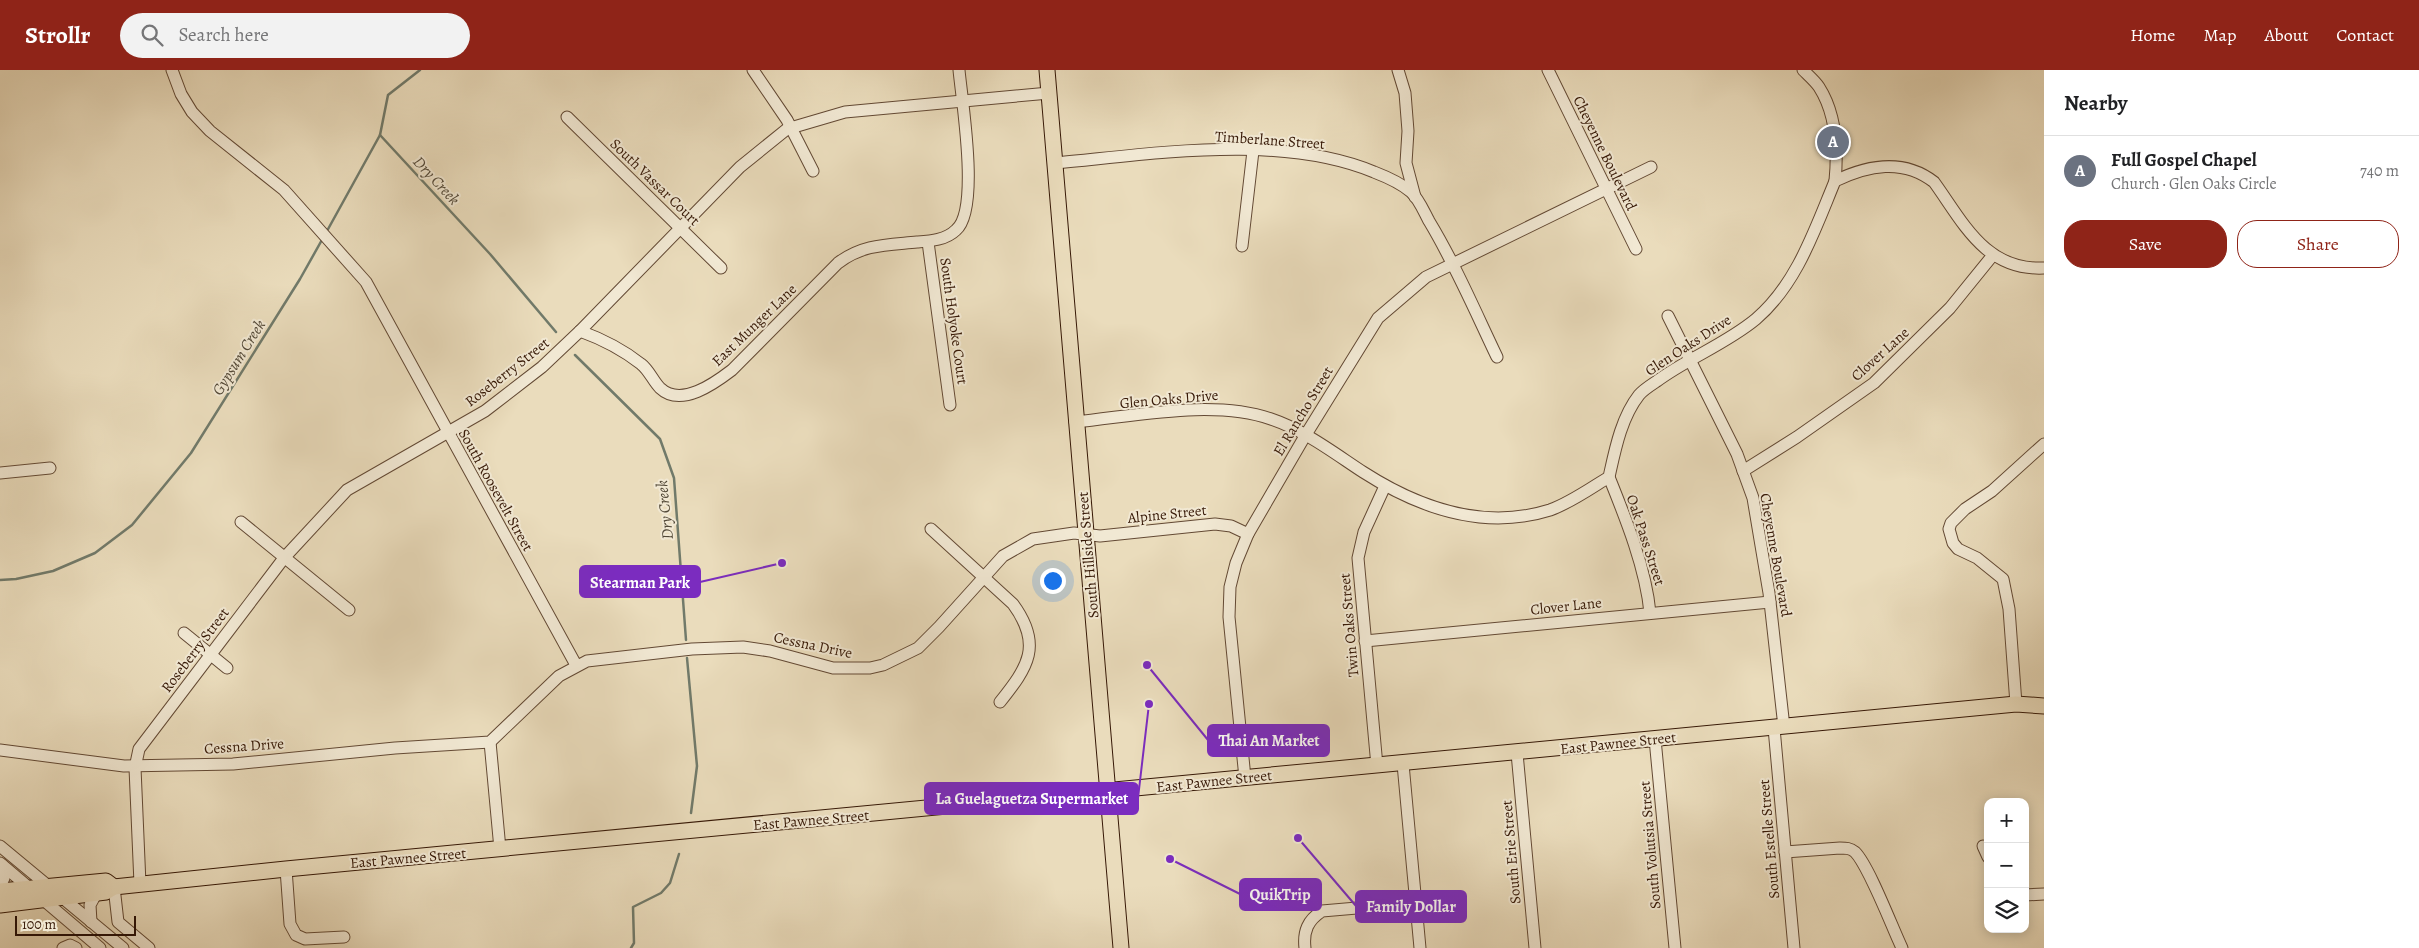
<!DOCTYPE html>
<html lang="en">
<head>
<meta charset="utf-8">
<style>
  body { margin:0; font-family:Alegreya,serif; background:#f2f2f2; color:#202124 }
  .controls { position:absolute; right:15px; bottom:15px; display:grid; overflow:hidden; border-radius:10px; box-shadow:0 2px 12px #0003 }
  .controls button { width:45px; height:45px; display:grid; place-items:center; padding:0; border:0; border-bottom:1px solid #e0e0e0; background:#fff; color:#202124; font:25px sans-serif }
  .scale { position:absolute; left:15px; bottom:12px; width:121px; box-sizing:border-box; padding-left:5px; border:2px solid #361806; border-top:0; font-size:14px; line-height:18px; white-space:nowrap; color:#361806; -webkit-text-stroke:4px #f1e8d3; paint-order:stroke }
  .you { position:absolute; left:1052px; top:510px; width:18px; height:18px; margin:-12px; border:4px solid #fff; border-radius:50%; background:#1a73e8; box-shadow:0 0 0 8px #1a73e833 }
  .badge { display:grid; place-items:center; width:32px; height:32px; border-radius:50%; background:#8f2418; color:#fff; font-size:16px; font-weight:700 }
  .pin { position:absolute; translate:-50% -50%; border:2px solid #fff; box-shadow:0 1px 5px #0006 }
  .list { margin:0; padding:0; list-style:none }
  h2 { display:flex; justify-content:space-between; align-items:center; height:65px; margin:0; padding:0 20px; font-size:21px }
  h2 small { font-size:16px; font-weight:400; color:#757577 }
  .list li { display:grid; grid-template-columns:32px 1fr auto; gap:15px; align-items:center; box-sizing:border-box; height:70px; padding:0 20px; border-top:1px solid #e0e0e0 }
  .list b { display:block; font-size:19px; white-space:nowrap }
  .list p { margin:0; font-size:16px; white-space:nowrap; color:#757577 }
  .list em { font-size:16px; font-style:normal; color:#757577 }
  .actions { display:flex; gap:10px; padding:15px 20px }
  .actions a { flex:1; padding:11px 0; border:1px solid #8f2418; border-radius:20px; text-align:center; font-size:18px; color:#8f2418 }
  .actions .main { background:#8f2418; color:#fff }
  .icon { flex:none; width:28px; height:28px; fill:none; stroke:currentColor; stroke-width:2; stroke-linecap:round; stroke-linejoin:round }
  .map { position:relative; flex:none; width:2044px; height:878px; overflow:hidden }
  header { display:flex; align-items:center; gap:30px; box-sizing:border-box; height:70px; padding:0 25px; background:#8f2418; color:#fff }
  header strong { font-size:24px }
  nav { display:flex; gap:28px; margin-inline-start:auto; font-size:18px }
  .search { width:350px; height:45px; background:#f2f2f2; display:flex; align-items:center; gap:12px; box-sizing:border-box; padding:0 18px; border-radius:28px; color:#757577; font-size:19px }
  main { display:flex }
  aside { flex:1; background:#fff }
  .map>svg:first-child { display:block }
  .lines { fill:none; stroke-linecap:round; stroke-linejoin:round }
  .stream { stroke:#717a6a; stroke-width:2.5 }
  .minor-casing { stroke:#634934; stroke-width:13 }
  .major-casing { stroke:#361806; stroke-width:17 }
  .minor { stroke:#f1e8d3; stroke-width:11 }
  .major { stroke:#eadcbc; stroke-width:15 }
  .labels { text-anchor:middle; stroke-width:4; stroke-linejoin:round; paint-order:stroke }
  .street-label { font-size:15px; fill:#361806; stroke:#f1e8d3 }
  .water-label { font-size:16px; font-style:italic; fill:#534938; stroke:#f1e8d3 }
  .leader { fill:none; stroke:#7b2cbf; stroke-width:2 }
  .callout-dot { fill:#7b2cbf; stroke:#f1e8d3; stroke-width:2 }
  .callout { fill:#7b2cbf; stroke:#7b2cbf; stroke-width:2 }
  .callout-label { font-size:16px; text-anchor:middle; font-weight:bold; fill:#fff }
</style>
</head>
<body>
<header>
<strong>Strollr</strong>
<div class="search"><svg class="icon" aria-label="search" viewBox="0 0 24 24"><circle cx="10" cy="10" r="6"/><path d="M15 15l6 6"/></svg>Search here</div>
<nav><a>Home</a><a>Map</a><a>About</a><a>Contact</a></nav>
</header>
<main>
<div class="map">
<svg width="2044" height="878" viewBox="0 0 2044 878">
  <rect width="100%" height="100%" fill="#eadcbc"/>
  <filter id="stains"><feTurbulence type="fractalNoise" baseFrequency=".004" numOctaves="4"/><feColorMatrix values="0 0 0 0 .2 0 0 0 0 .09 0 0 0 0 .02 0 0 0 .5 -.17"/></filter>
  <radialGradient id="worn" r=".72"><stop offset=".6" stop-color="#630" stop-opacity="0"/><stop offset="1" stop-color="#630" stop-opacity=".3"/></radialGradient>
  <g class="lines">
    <g class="stream">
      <path d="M380 65 490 184 556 262"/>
      <path d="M327 161 380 65 388 25 420 0"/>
      <path d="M575 285 660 369 674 408 686 570"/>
      <path d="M0 510 16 509 53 501 95 483 132 455 191 383 300 209 323 168"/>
      <path d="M687 588 697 696 691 743"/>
      <path d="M631 878 634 873 633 837 661 823 670 813 679 784"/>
    </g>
    <defs>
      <g id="minor">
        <path d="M172 0 181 24 192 42 210 61 284 120 366 212 576 595"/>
        <path d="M753 0 787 50 813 101"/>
        <path d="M1398 0 1405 23 1408 61 1406 93 1415 127"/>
        <path d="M1548 0 1636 179"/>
        <path d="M1803 0C1808 5 1815 11 1819 17 1837 45 1838 80 1835 111"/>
        <path d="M567 47 721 198"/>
        <path d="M1055 93C1154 84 1280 63 1374 102 1387 107 1401 113 1411 122 1419 129 1424 142 1429 151 1455 194 1475 241 1497 287"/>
        <path d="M928 172 950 335"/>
        <path d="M1242 176 1253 81"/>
        <path d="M1668 246 1737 384 1753 428 1769 523 1784 657"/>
        <path d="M580 261C602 269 622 279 641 294 649 300 653 311 660 318 681 338 715 313 732 300L838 193C863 174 887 175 917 172 930 171 946 170 956 160 980 140 962 32 959 0"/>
        <path d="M1075 352C1136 346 1213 329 1271 349 1304 360 1334 383 1363 402 1419 438 1483 461 1550 440 1570 433 1591 418 1609 407 1615 380 1621 348 1639 325 1643 320 1651 315 1657 311 1688 288 1726 274 1756 249 1797 214 1815 159 1835 111 1868 95 1903 88 1934 112 1963 152 1985 201 2044 198"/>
        <path d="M1743 401 1797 367 1874 313 1950 238 1993 185"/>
        <path d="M0 403 50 398"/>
        <path d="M1609 407C1626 449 1646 499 1650 543"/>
        <path d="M241 452 349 540"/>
        <path d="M931 459 1013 534C1043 575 1028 597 1000 632"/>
        <path d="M184 563 227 598"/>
        <path d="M1365 571 1770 532"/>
        <path d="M2016 634 2009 539 2003 509 1977 488 1958 479 1953 473 1949 459 1951 453 1965 439 1992 421 2044 374"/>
        <path d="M1774 658 1794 878"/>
        <path d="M1655 669 1675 878"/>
        <path d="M490 672 500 779"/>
        <path d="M0 680 124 696 233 694 395 678 490 672 559 606 587 591 692 579 743 577 770 581 833 598H870L883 595 918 578 939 557 1003 486 1033 469 1074 463 1100 466 1215 454 1231 456 1248 464"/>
        <path d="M1517 683 1535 878"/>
        <path d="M1403 694 1420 878"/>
        <path d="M1377 696 1358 488 1364 462 1385 416"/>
        <path d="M1245 708 1229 547 1230 517 1236 493 1248 464 1305 366 1378 248 1426 207 1651 97"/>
        <path d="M0 776 123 878"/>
        <path d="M1983 776 1988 787"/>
        <path d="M1785 782 1840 778C1846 778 1850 778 1855 782 1869 796 1892 857 1902 878"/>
        <path d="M0 793 100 878"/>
        <path d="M286 799 290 854 296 865 305 869 344 867"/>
        <path d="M140 814 135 698 139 679 284 488 347 420 485 341 542 297 580 261 740 97 787 59 845 42 1049 23"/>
        <path d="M0 817 4 808 2 795"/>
        <path d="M114 817 118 852 149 878"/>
        <path d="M2025 825 2044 824"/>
        <path d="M91 852 90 835 96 824"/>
        <path d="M63 878 70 875 76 878"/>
        <path d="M1305 878C1303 861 1308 850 1322 841L1415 833"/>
      </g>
      <g id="major">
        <path d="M1047 0 1121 878"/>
        <path d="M0 821 106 811 114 817"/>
        <path d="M0 835 106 822 114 817 286 799 2016 634 2044 636"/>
      </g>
    </defs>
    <use href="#minor" class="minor-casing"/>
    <use href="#major" class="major-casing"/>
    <use href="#minor" class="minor"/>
    <use href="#major" class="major"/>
  </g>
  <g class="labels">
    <g class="street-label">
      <text transform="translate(1270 70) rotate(4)" y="5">Timberlane Street</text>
      <text transform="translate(1605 83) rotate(64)" y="5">Cheyenne Boulevard</text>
      <text transform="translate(655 112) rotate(44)" y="5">South Vassar Court</text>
      <text transform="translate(954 251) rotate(82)" y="5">South Holyoke Court</text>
      <text transform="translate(754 255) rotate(-44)" y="5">East Munger Lane</text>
      <text transform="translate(1688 275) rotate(-33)" y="5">Glen Oaks Drive</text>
      <text transform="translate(1880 284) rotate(-42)" y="5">Clover Lane</text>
      <text transform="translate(507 302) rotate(-38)" y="5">Roseberry Street</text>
      <text transform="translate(1169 329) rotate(-5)" y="5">Glen Oaks Drive</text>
      <text transform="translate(1303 341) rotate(-59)" y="5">El Rancho Street</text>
      <text transform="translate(496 420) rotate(61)" y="5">South Roosevelt Street</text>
      <text transform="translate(1167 444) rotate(-6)" y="5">Alpine Street</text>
      <text transform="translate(1646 470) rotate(72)" y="5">Oak Pass Street</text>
      <text transform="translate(1088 485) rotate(-95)" y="5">South Hillside Street</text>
      <text transform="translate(1776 485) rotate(80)" y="5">Cheyenne Boulevard</text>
      <text transform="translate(1566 536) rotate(-6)" y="5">Clover Lane</text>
      <text transform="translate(1349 555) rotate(-95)" y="5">Twin Oaks Street</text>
      <text transform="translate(813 575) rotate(12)" y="5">Cessna Drive</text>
      <text transform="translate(195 580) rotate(-53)" y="5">Roseberry Street</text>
      <text transform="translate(1618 673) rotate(-6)" y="5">East Pawnee Street</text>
      <text transform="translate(244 676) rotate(-4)" y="5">Cessna Drive</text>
      <text transform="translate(1214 711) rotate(-6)" y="5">East Pawnee Street</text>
      <text transform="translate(811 750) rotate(-5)" y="5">East Pawnee Street</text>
      <text transform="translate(1769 769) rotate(-95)" y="5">South Estelle Street</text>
      <text transform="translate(1650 775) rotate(-95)" y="5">South Volutsia Street</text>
      <text transform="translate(1511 782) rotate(-95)" y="5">South Erie Street</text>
      <text transform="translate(408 788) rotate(-5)" y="5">East Pawnee Street</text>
    </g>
    <g class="water-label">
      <text transform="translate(437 110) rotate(47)" y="6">Dry Creek</text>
      <text transform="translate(238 287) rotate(-58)" y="6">Gypsum Creek</text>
      <text transform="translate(664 440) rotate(-96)" y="6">Dry Creek</text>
    </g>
  </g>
  <path class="leader" d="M782 493L700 512M1147 595L1208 670M1149 634L1138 728M1170 789L1240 824M1298 768L1356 836"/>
  <g class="callout-dot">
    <circle cx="782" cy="493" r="5"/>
    <circle cx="1147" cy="595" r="5"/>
    <circle cx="1149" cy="634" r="5"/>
    <circle cx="1170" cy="789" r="5"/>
    <circle cx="1298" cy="768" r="5"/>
  </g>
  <g class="callout">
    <rect x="580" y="496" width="120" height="31" rx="5"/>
    <rect x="1208" y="655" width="121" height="31" rx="5"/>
    <rect x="925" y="713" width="213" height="31" rx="5"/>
    <rect x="1240" y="809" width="81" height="31" rx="5"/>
    <rect x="1356" y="821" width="110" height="31" rx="5"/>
  </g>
  <g class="callout-label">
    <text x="640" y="518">Stearman Park</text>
    <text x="1269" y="676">Thai An Market</text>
    <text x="1032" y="734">La Guelaguetza Supermarket</text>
    <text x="1280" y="830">QuikTrip</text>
    <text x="1411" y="842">Family Dollar</text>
  </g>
  <rect width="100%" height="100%" filter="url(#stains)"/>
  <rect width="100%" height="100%" fill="url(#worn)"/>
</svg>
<div class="controls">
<button>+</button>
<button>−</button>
<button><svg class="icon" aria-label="layers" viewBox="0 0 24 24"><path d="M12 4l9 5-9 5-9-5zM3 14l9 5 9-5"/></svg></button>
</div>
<div class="scale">100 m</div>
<div class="you"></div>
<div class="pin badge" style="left:1833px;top:72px;background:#6b7280">A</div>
</div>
<aside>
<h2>Nearby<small></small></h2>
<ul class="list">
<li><span class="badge" style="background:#6b7280">A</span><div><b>Full Gospel Chapel</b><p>Church · Glen Oaks Circle</p></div><em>740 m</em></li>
</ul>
<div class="actions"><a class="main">Save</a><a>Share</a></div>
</aside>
</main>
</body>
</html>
